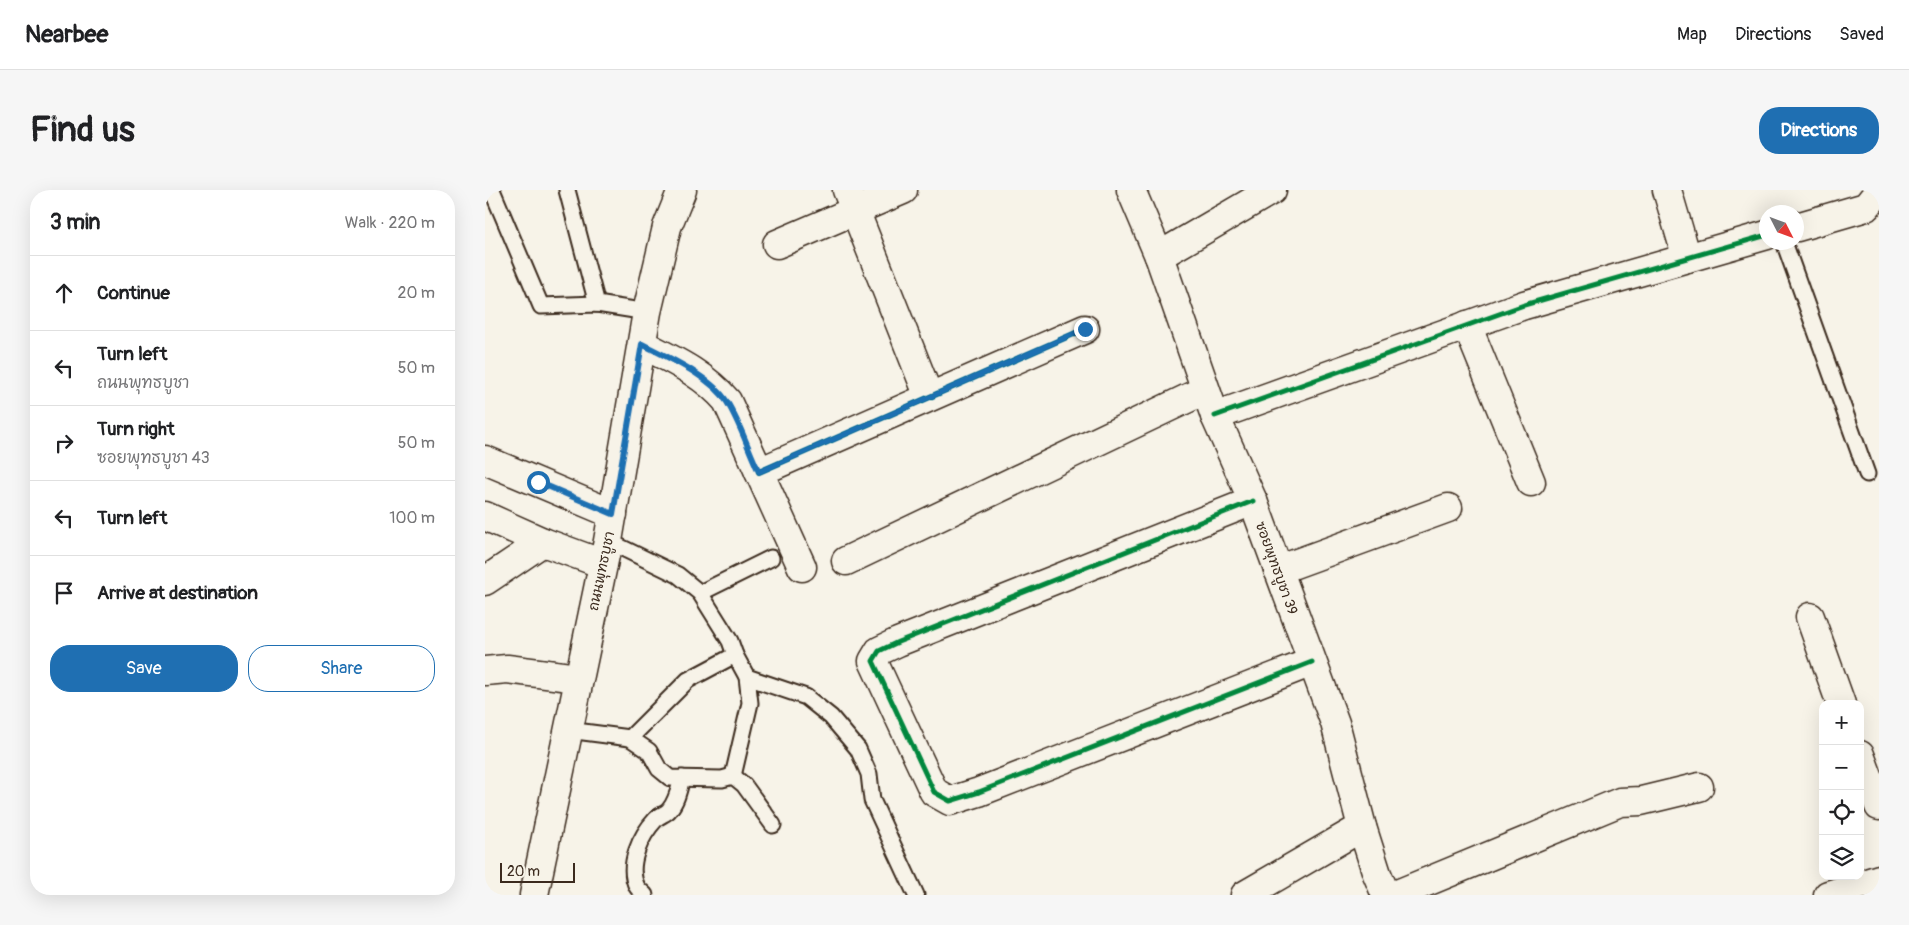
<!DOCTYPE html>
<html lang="en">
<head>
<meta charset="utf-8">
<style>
  body { margin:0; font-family:Pangolin,"Playpen Sans Thai",sans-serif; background:#f6f6f6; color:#202124 }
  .controls { position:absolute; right:15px; bottom:15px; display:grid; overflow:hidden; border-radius:10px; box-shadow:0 5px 20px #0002 }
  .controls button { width:45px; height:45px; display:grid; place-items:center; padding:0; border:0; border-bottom:1px solid #e0e0e0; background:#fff; color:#202124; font:25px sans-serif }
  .compass { position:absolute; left:1274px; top:15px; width:45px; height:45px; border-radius:50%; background:#fff; box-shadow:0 5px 20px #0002; rotate:132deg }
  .scale { position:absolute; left:15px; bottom:12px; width:75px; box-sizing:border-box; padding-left:5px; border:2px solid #3b2a1e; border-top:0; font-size:14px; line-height:18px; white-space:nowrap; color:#3b2a1e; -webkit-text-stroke:4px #f7f3e8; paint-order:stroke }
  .stop { position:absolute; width:15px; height:15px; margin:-11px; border:4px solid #1f6fb2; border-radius:50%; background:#fff }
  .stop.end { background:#1f6fb2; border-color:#fff; box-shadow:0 1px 5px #0008 }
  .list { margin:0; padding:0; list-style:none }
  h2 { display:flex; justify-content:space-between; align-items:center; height:65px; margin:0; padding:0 20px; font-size:21px }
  h2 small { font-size:16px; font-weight:400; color:#757577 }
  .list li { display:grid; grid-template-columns:32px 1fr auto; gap:15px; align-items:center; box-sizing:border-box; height:75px; padding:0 20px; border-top:1px solid #e0e0e0 }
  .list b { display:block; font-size:19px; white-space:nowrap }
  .list p { margin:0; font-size:16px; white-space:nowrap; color:#757577 }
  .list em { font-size:16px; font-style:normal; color:#757577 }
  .actions { display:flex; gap:10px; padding:15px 20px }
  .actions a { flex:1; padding:11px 0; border:1px solid #1f6fb2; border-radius:20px; text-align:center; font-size:18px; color:#1f6fb2 }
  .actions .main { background:#1f6fb2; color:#fff }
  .icon { flex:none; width:28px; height:28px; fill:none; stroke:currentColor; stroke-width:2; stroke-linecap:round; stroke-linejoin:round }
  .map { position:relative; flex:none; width:1394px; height:705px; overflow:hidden; border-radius:20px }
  header { display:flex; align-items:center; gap:30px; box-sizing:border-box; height:70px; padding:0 25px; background:#fff; border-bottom:1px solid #e0e0e0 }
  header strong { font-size:24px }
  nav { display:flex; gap:28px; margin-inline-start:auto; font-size:18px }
  .intro { display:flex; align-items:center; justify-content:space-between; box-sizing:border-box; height:120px; padding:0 30px }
  h1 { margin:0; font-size:35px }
  .button { padding:12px 22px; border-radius:20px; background:#1f6fb2; color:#fff; font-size:18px; font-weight:700 }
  main { display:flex; gap:30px; padding:0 30px }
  aside { flex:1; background:#fff; border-radius:20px; box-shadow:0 5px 20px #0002 }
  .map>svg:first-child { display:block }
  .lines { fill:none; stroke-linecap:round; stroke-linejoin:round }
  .service-casing { stroke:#3b2a1e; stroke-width:19 }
  .minor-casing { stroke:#3b2a1e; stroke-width:31 }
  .tertiary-casing { stroke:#3b2a1e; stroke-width:31 }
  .secondary-casing { stroke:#3b2a1e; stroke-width:31 }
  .service { stroke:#f7f3e8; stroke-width:15 }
  .minor { stroke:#f7f3e8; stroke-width:28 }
  .tertiary { stroke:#f7f3e8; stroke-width:28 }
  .secondary { stroke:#f7f3e8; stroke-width:28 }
  .cycleway-casing { stroke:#f7f3e8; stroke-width:8 }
  .cycleway { stroke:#00873e; stroke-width:5 }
  .route { stroke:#1f6fb2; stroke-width:6 }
  .labels { text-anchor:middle; stroke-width:5; stroke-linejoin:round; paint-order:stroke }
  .street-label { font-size:14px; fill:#3b2a1e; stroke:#f7f3e8 }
</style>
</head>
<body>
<header>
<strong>Nearbee</strong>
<nav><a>Map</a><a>Directions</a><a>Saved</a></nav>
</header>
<div class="intro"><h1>Find us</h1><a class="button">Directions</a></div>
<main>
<aside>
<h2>3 min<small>Walk · 220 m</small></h2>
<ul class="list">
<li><svg class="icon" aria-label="ahead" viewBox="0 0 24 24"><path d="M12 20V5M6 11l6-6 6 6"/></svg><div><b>Continue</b></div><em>20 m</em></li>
<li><svg class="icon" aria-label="left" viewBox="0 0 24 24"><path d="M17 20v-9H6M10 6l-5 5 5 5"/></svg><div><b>Turn left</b><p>ถนนพุทธบูชา</p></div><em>50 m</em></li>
<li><svg class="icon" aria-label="right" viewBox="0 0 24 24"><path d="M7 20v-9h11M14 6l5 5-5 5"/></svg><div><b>Turn right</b><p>ซอยพุทธบูชา 43</p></div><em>50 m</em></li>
<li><svg class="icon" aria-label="left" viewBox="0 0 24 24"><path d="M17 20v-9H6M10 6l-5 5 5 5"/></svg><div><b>Turn left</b></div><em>100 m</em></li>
<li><svg class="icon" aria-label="arrive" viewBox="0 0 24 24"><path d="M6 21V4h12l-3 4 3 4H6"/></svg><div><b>Arrive at destination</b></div></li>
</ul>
<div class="actions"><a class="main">Save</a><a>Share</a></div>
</aside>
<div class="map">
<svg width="1394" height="705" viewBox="0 0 1394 705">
  <rect width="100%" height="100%" fill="#f7f3e8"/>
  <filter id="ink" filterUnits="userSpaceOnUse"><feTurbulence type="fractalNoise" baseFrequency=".02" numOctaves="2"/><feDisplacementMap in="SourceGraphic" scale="10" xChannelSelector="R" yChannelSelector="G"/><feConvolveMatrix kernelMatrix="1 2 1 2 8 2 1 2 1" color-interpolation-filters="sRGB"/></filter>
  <g filter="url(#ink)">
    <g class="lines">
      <defs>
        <g id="service">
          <path d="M7 0 56 116 112 114 162 122"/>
          <path d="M82 0 112 114"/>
          <path d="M1299 52 1382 284"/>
          <path d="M123 351 193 385 215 403 245 451 250 465 262 487 265 513 248 586"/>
          <path d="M215 403 286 368"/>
          <path d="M262 487 321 507 346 527 373 559 384 584 387 610 431 705"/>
          <path d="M83 540 145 548 164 561 174 579 185 588 237 589 248 586 259 595 288 635"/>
          <path d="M145 548 203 490 250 465"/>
          <path d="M160 705C158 703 154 700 152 697 141 675 156 645 171 629 175 625 181 624 184 620 192 611 194 599 197 588"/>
        </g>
        <g id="minor">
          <path d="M362 0 444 207"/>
          <path d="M1182 0 1202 68"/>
          <path d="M1312 37 1381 17 1394 1"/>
          <path d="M292 54 418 0"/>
          <path d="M674 66 787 0"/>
          <path d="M982 135 1046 292"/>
          <path d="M157 154C188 170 219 184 242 211L317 377"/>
          <path d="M730 226 1039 115 1282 45"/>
          <path d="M0 270 128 324"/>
          <path d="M274 282 600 139"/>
          <path d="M768 311 413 452 394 461 388 471 449 602 465 611 494 602 827 472"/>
          <path d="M0 326 58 352 118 374"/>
          <path d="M361 371 720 200"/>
          <path d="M793 380 963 318"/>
          <path d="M0 391 58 352"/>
          <path d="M1325 427 1356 514"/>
          <path d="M0 481 22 479 93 488"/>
          <path d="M1375 565 1394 616"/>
          <path d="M760 705 877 637"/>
          <path d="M910 705 1135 612 1156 611 1214 597"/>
        </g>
        <g id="tertiary">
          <path d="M646 0 674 66 730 226 768 311 850 533 877 637 892 684 901 705"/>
          <path d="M1343 705 1394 689"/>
        </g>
        <path id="secondary" d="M49 705 123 351 162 122 182 37 197 0"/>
      </defs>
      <use href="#service" class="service-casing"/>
      <use href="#minor" class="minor-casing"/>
      <use href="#tertiary" class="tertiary-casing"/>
      <use href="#secondary" class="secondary-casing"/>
      <use href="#service" class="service"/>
      <use href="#minor" class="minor"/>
      <use href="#tertiary" class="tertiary"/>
      <use href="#secondary" class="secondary"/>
      <defs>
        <g id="cycleway">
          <path d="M730 226 1039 115 1282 45"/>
          <path d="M274 282 600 139"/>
          <path d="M768 311 413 452 394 461 388 471 449 602 465 611 494 602 827 472"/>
        </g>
      </defs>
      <use href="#cycleway" class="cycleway-casing"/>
      <use href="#cycleway" class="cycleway"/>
    </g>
  </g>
  <g class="lines" filter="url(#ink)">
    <path class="route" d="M53 292 128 324 157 154C182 167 227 187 242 212 255 233 263 259 274 282L600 139"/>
  </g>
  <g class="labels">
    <g class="street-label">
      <text transform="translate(792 378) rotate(70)" y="5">ซอยพุทธบูชา 39</text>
      <text transform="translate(116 381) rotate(-78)" y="5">ถนนพุทธบูชา</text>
    </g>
  </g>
</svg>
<div class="controls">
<button>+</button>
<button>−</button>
<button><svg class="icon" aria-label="locate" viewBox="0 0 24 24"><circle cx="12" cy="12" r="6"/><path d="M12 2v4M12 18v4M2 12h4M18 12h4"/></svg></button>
<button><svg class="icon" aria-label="layers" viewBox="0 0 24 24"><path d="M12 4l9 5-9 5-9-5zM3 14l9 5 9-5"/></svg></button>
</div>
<svg class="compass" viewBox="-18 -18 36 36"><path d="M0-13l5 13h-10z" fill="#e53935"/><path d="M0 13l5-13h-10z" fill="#757577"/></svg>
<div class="scale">20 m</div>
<div class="stop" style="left:53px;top:292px"></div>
<div class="stop end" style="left:600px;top:139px"></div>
</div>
</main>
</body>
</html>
